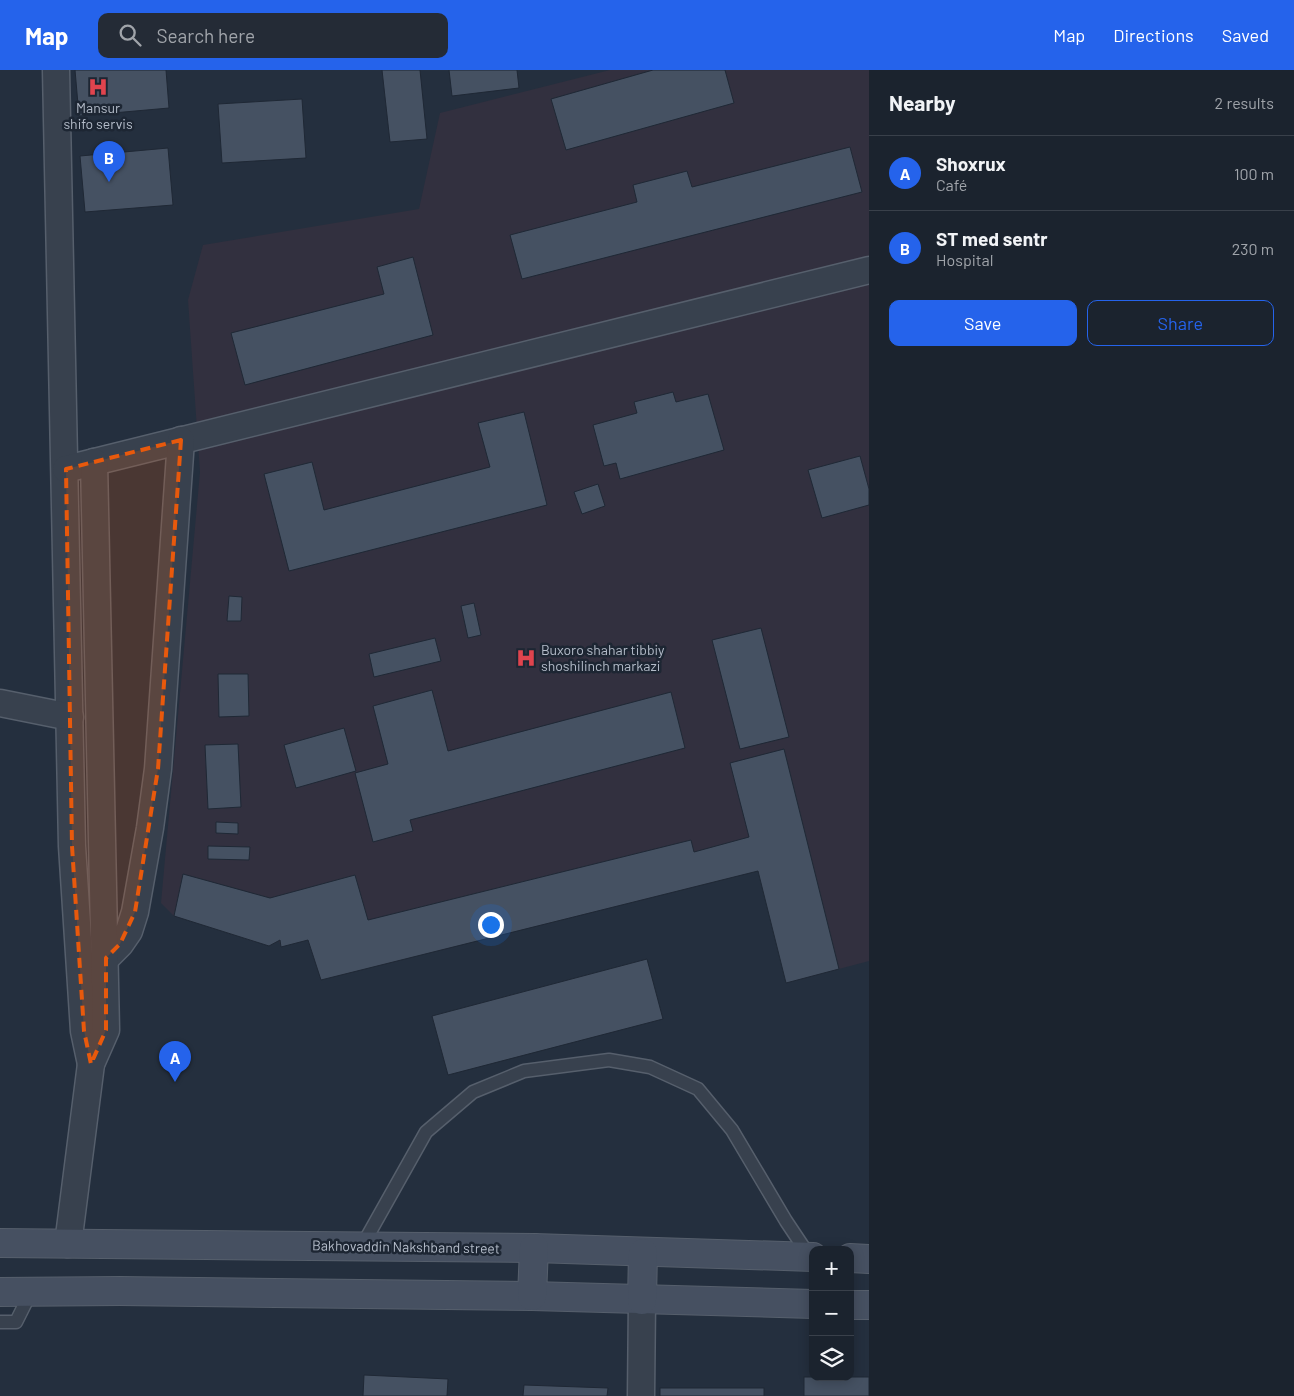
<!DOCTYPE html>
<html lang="en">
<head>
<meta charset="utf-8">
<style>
  body { margin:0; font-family:Barlow,sans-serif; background:#242b36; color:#f1f3f6 }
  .controls { position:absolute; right:15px; bottom:15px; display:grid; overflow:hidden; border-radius:10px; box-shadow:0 2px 12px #0003 }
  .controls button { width:45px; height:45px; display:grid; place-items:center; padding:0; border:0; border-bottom:1px solid #39404a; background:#1b232e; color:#f1f3f6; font:25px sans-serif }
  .you { position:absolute; left:490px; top:854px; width:18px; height:18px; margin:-12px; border:4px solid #fff; border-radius:50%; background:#1a73e8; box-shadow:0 0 0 8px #1a73e833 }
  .badge { display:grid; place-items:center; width:32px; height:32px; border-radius:50%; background:#2563eb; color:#fff; font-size:16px; font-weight:700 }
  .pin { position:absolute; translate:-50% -41px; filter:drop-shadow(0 1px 2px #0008) }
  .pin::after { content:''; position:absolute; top:26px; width:18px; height:15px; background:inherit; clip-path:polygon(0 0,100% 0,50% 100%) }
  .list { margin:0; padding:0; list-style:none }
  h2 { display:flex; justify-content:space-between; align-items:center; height:65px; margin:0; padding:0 20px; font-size:21px }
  h2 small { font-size:16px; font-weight:400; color:#a0a4aa }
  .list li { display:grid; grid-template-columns:32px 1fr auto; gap:15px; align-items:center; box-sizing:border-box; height:75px; padding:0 20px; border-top:1px solid #39404a }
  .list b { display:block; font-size:19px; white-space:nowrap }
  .list p { margin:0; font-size:16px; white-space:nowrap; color:#a0a4aa }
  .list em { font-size:16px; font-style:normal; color:#a0a4aa }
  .actions { display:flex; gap:10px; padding:15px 20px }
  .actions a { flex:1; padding:11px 0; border:1px solid #2563eb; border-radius:10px; text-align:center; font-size:18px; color:#2563eb }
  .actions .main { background:#2563eb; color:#fff }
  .icon { flex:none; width:28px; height:28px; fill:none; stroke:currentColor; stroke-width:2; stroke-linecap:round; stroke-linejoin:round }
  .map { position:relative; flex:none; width:869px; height:1326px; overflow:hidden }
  header { display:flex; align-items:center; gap:30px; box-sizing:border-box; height:70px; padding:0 25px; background:#2563eb; color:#fff }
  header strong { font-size:24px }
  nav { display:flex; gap:28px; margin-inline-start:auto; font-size:18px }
  .search { width:350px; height:45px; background:#242b36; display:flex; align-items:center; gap:12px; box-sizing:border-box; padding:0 18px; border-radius:10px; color:#a0a4aa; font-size:19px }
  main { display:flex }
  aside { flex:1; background:#1b232e }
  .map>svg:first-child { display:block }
  .medical { fill:#32303f }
  .building { fill:#455162; stroke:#1f2835 }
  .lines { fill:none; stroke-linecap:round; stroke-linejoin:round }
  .service-casing { stroke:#565f6c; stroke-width:15 }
  .minor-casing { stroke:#565f6c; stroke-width:29 }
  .secondary-casing { stroke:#565f6c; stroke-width:30 }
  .service { stroke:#38414e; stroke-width:12 }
  .minor { stroke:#38414e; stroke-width:26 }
  .secondary { stroke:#465061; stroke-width:28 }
  .marked { fill:#e8590c; fill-opacity:0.2; stroke:#e8590c; stroke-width:4; stroke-dasharray:10 6; stroke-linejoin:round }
  .labels { text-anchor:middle; stroke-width:5; stroke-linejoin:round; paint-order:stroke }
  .poi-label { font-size:14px; fill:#b4bcc9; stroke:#1d2633 }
  .street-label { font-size:14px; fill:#b4bcc9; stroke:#1d2633 }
</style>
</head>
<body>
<header>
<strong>Map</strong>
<div class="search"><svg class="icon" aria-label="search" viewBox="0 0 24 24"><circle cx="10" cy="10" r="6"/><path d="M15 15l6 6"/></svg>Search here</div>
<nav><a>Map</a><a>Directions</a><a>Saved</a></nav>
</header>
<main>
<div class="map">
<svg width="869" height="1326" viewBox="0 0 869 1326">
  <rect width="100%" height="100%" fill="#242f3e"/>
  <path class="medical" d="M610 0H869V891L786 913 758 801 321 910 308 870 281 877 279 871 269 876 174 846 161 833 200 402 188 230 203 175 419 139 440 43Z"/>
  <g class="building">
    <path d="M75 0H166L169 38 79 46Z"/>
    <path d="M382 0H420L427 69 390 72Z"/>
    <path d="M449 0H517L519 18 452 26Z"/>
    <path d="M653 0H725L734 33 566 80 551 29Z"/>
    <path d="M302 29 306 88 222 93 218 34Z"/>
    <path d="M850 77 862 122 522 209 510 165 637 132 633 115 687 101 692 117Z"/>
    <path d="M168 78 173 135 85 142 80 86Z"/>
    <path d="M413 187 433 265 245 315 231 263 384 224 377 197Z"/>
    <path d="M673 322 676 332 708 324 724 380 620 409 616 393 604 396 593 355 637 343 634 332Z"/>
    <path d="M524 342 547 435 289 501 264 404 312 392 324 440 490 397 478 353Z"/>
    <path d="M860 386 869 419V435L822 448 808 400Z"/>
    <path d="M598 414 605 436 582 444 574 422Z"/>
    <path d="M229 526 242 527 241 551H227Z"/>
    <path d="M474 533 481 565 468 568 461 536Z"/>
    <path d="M761 558 789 667 740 679 712 570Z"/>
    <path d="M435 568 441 591 374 607 369 584Z"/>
    <path d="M218 604H248L249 646 219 647Z"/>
    <path d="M432 620 448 681 671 622 685 678 410 750 413 761 373 772 355 703 388 694 373 636Z"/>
    <path d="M344 658 356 701 296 718 284 675Z"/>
    <path d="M238 674 241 737 208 739 205 675Z"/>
    <path d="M784 679 839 899 786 913 758 801 321 910 308 870 281 877 280 870 269 876 174 846 183 804 270 828 355 805 368 850 691 770 694 782 749 767 730 693Z"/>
    <path d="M216 752 238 753V764L216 763Z"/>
    <path d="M208 776 250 777 249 790 208 789Z"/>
    <path d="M647 889 663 949 448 1005 432 946Z"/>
    <path d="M364 1305 448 1309 447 1326H363Z"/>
    <rect x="804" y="1307" width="65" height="19"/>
    <path d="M524 1315 608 1318 607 1326H523Z"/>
    <rect x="660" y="1318" width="104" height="8"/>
  </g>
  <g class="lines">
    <defs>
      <g id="service">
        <path d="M362 1176 426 1062 473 1022 524 1001 609 990 650 997 698 1019 732 1060 786 1151 810 1187"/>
        <path d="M0 1252H16L31 1222"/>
      </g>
      <g id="minor">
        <path d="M56 0 72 776 84 961 91 994"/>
        <path d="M66 399 869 200"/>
        <path d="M0 633 70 647"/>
        <path d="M106 888 120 874 129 861 135 842 150 758 158 699 181 370"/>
        <path d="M68 1174 91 994 106 960 94 392"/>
        <path d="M641 1326 642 1230"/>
      </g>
      <g id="secondary">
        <path d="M0 1173 534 1178 813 1187"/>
        <path d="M850 1188 869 1189"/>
        <path d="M0 1222 120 1221 532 1226 813 1234"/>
        <path d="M532 1226 534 1178"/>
        <path d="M642 1230 643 1183"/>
        <path d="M850 1235H869"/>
      </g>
    </defs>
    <use href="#service" class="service-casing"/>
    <use href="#minor" class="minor-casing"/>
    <use href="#secondary" class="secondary-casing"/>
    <use href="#service" class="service"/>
    <use href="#minor" class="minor"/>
    <use href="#secondary" class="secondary"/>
  </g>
  <path class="marked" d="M181 370 158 699 135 842 120 874 106 888V960L91 994 84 961 72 776 66 399Z"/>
  <defs>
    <symbol id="hospital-bare" viewBox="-9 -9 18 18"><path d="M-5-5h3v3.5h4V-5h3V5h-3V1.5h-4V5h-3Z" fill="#e0444e" stroke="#1d2633" stroke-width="2.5" paint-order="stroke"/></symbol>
  </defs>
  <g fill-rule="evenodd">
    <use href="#hospital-bare" x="84" y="3" width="28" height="28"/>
    <use href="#hospital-bare" x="512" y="574" width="28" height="28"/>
  </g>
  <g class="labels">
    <g class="poi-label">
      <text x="98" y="43">Mansur<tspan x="98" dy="16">shifo servis</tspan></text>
      <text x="541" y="585" text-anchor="start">Buxoro shahar tibbiy<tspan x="541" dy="16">shoshilinch markazi</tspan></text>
    </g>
    <g class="street-label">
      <text transform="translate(406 1177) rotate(1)" y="5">Bakhovaddin Nakshband street</text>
    </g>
  </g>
</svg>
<div class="controls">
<button>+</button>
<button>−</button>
<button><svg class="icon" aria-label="layers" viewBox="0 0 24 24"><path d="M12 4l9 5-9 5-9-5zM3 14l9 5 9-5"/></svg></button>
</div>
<div class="you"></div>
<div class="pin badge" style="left:175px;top:1012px">A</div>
<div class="pin badge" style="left:109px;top:112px">B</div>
</div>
<aside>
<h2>Nearby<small>2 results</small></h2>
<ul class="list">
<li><span class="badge">A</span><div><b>Shoxrux</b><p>Café</p></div><em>100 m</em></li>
<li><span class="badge">B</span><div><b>ST med sentr</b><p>Hospital</p></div><em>230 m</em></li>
</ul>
<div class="actions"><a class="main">Save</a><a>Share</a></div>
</aside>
</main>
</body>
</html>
